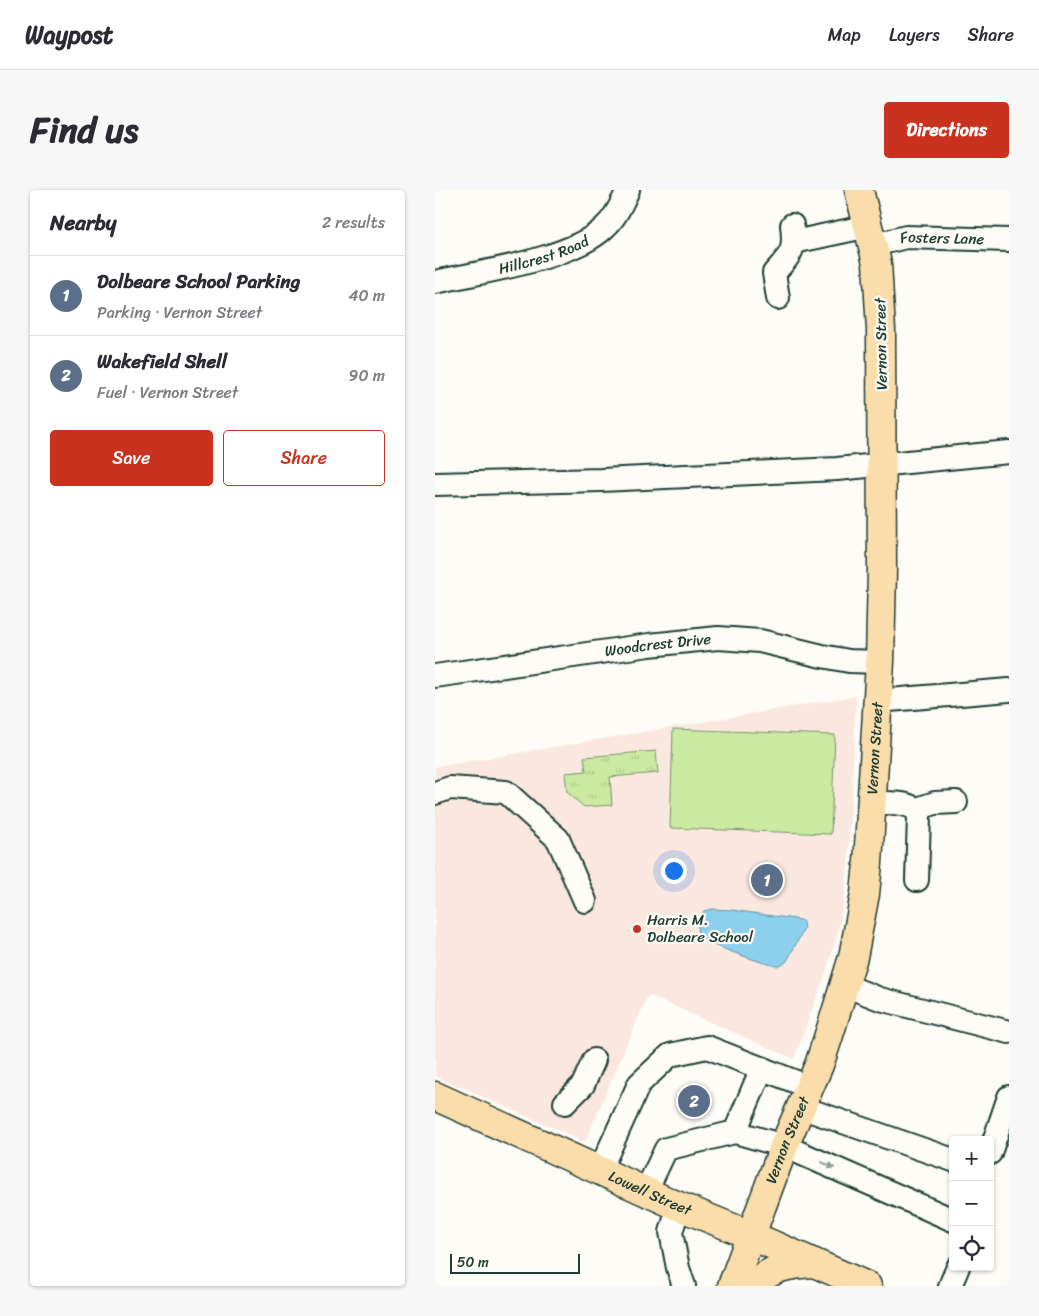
<!DOCTYPE html>
<html lang="en">
<head>
<meta charset="utf-8">
<style>
  body { margin:0; font-family:Sriracha,sans-serif; background:#f7f7f7; color:#2b2b33 }
  .controls { position:absolute; right:15px; bottom:15px; display:grid; overflow:hidden; border-radius:5px; box-shadow:0 1px 4px #0004 }
  .controls button { width:45px; height:45px; display:grid; place-items:center; padding:0; border:0; border-bottom:1px solid #e1e1e2; background:#fff; color:#2b2b33; font:25px sans-serif }
  .scale { position:absolute; left:15px; bottom:12px; width:130px; box-sizing:border-box; padding-left:5px; border:2px solid #1f3d34; border-top:0; font-size:14px; line-height:18px; white-space:nowrap; color:#1f3d34; -webkit-text-stroke:4px #fdfcf7; paint-order:stroke }
  .you { position:absolute; left:238px; top:680px; width:18px; height:18px; margin:-12px; border:4px solid #fff; border-radius:50%; background:#1a73e8; box-shadow:0 0 0 8px #1a73e833 }
  .badge { display:grid; place-items:center; width:32px; height:32px; border-radius:50%; background:#c8321e; color:#fff; font-size:16px; font-weight:700 }
  .pin { position:absolute; translate:-50% -50%; border:2px solid #fff; box-shadow:0 1px 5px #0006 }
  .list { margin:0; padding:0; list-style:none }
  h2 { display:flex; justify-content:space-between; align-items:center; height:65px; margin:0; padding:0 20px; font-size:21px }
  h2 small { font-size:16px; font-weight:400; color:#7c7c81 }
  .list li { display:grid; grid-template-columns:32px 1fr auto; gap:15px; align-items:center; box-sizing:border-box; height:80px; padding:0 20px; border-top:1px solid #e1e1e2 }
  .list b { display:block; font-size:19px; white-space:nowrap }
  .list p { margin:0; font-size:16px; white-space:nowrap; color:#7c7c81 }
  .list em { font-size:16px; font-style:normal; color:#7c7c81 }
  .actions { display:flex; gap:10px; padding:15px 20px }
  .actions a { flex:1; padding:11px 0; border:1px solid #c8321e; border-radius:5px; text-align:center; font-size:18px; color:#c8321e }
  .actions .main { background:#c8321e; color:#fff }
  .icon { flex:none; width:28px; height:28px; fill:none; stroke:currentColor; stroke-width:2; stroke-linecap:round; stroke-linejoin:round }
  .map { position:relative; flex:none; width:574px; height:1096px; overflow:hidden; border-radius:5px }
  header { display:flex; align-items:center; gap:30px; box-sizing:border-box; height:70px; padding:0 25px; background:#fff; border-bottom:1px solid #e1e1e2 }
  header strong { font-size:24px }
  nav { display:flex; gap:28px; margin-inline-start:auto; font-size:18px }
  .intro { display:flex; align-items:center; justify-content:space-between; box-sizing:border-box; height:120px; padding:0 30px }
  h1 { margin:0; font-size:35px }
  .button { padding:12px 22px; border-radius:5px; background:#c8321e; color:#fff; font-size:18px; font-weight:700 }
  main { display:flex; gap:30px; padding:0 30px }
  aside { flex:1; background:#fff; border-radius:5px; box-shadow:0 1px 4px #0004 }
  .map>svg:first-child { display:block }
  .built { fill:#fae8e0 }
  .grass { fill:url(#grass-tufts); stroke:#74936a }
  .pitch { fill:#cae9a1; stroke:#74936a }
  .water { fill:#8dd0ee; stroke:#6195a4 }
  .lines { fill:none; stroke-linecap:round; stroke-linejoin:round }
  .minor-casing { stroke:#1f3d34; stroke-width:26 }
  .major-casing { stroke:#1f3d34; stroke-width:31 }
  .minor { stroke:#fdfcf7; stroke-width:22 }
  .major { stroke:#faddab; stroke-width:28 }
  .oneway { fill:#8e9c96 }
  .poi-dot { fill:#c8321e; stroke:#fdfcf7; stroke-width:2 }
  .labels { text-anchor:middle; stroke-width:4.5; stroke-linejoin:round; paint-order:stroke }
  .street-label { font-size:15px; fill:#1f3d34; stroke:#fdfcf7 }
  .poi-label { font-size:15px; fill:#1f3d34; stroke:#fdfcf7; text-anchor:start }
</style>
</head>
<body>
<header>
<strong>Waypost</strong>
<nav><a>Map</a><a>Layers</a><a>Share</a></nav>
</header>
<div class="intro"><h1>Find us</h1><a class="button">Directions</a></div>
<main>
<aside>
<h2>Nearby<small>2 results</small></h2>
<ul class="list">
<li><span class="badge" style="background:#5c6f8a">1</span><div><b>Dolbeare School Parking</b><p>Parking · Vernon Street</p></div><em>40 m</em></li>
<li><span class="badge" style="background:#5c6f8a">2</span><div><b>Wakefield Shell</b><p>Fuel · Vernon Street</p></div><em>90 m</em></li>
</ul>
<div class="actions"><a class="main">Save</a><a>Share</a></div>
</aside>
<div class="map">
<svg width="574" height="1096" viewBox="0 0 574 1096">
  <defs>
    <pattern id="grass-tufts" width="24" height="20" patternUnits="userSpaceOnUse" patternTransform="scale(1.25)"><rect width="24" height="20" fill="#cae9a1"/><path d="M3 7l-1-3M5 7V3M7 7l1-3M15 17l-1-3M17 17v-4M19 17l1-3" fill="none" stroke="#adc98b"/></pattern>
  </defs>
  <rect width="100%" height="100%" fill="#fdfcf7"/>
  <filter id="ink" filterUnits="userSpaceOnUse"><feTurbulence type="fractalNoise" baseFrequency=".02" numOctaves="2"/><feDisplacementMap in="SourceGraphic" scale="10" xChannelSelector="R" yChannelSelector="G"/><feConvolveMatrix kernelMatrix="1 2 1 2 8 2 1 2 1" color-interpolation-filters="sRGB"/></filter>
  <g filter="url(#ink)">
    <path class="built" d="M421 506 413 675 409 712 401 749 392 779 359 869 213 805 150 952 0 886V577Z"/>
    <path class="grass" d="M221 561 223 583 175 587 177 615 149 617 132 602 130 583 151 581 149 567Z"/>
    <path class="pitch" d="M238 539 400 545 396 644 235 638Z"/>
    <path class="water" d="M277 719 297 720 366 730 368 732 369 739 352 771C349 774 346 776 342 776 332 775 268 753 264 747 260 739 264 727 269 721Z"/>
    <g class="lines">
      <defs>
        <g id="minor">
          <path d="M359 52 434 36"/>
          <path id="s1" d="M439 55 471 47 574 50"/>
          <path id="s2" d="M0 92C45 82 140 69 171 36 181 27 187 13 193 0"/>
          <path d="M343 108 339 83C357 63 360 62 357 35"/>
          <path d="M0 294 166 290 402 279 574 262"/>
          <path id="s3" d="M0 486 214 455 283 448 325 451 387 466 414 471 445 472"/>
          <path d="M442 511 574 500"/>
          <path d="M0 603 15 598 71 602 123 649 150 711"/>
          <path d="M436 613C451 614 479 609 484 626L482 690"/>
          <path d="M482 619 500 613 521 612"/>
          <path d="M409 795 445 809 574 842"/>
          <path d="M130 913 148 895 159 870"/>
          <path d="M365 917 518 970"/>
          <path d="M300 942 327 878"/>
          <path d="M555 963 574 907"/>
          <path d="M165 980 204 894 235 865 272 857 374 897"/>
          <path d="M211 1001 231 959 300 942 349 956 518 1030"/>
          <path d="M244 1016 236 1042 243 1078 249 1096"/>
          <path d="M515 1096 523 1077"/>
        </g>
        <g id="major">
          <path id="s4" d="M0 906 234 1012 315 1045 432 1096"/>
          <path id="s5" d="M297 1096 349 956 384 875 394 845 418 767 430 704 433 673 445 472 447 380 446 140 442 73 424 0"/>
          <path d="M315 1096C341 1077 347 1075 379 1073"/>
        </g>
      </defs>
      <use href="#minor" class="minor-casing"/>
      <use href="#major" class="major-casing"/>
      <use href="#minor" class="minor"/>
      <use href="#major" class="major"/>
    </g>
    <defs><path id="oneway-solid" d="M-6-.8H1V-3.2L6.5 0L1 3.2V.8H-6Z" transform="scale(1.25)"/></defs>
    <use class="oneway" href="#oneway-solid" transform="translate(393 975) rotate(24)"/>
  </g>
  <circle class="poi-dot" cx="202" cy="739" r="5"/>
  <g class="labels">
    <g class="street-label">
      <text dy="5" stroke="none"><textPath href="#s1" startOffset="69">Fosters Lane</textPath></text>
      <text dy="5" stroke="none"><textPath href="#s2" startOffset="112">Hillcrest Road</textPath></text>
      <text transform="translate(446 154) rotate(-91)" y="5">Vernon Street</text>
      <text dy="5" stroke="none"><textPath href="#s3" startOffset="225">Woodcrest Drive</textPath></text>
      <text dy="5" stroke="none"><textPath href="#s5" startOffset="561">Vernon Street</textPath></text>
      <text dy="5" stroke="none"><textPath href="#s5" startOffset="156">Vernon Street</textPath></text>
      <text dy="5" stroke="none"><textPath href="#s4" startOffset="236">Lowell Street</textPath></text>
    </g>
    <g class="poi-label">
      <text x="212" y="735">Harris M.<tspan x="212" dy="17">Dolbeare School</tspan></text>
    </g>
  </g>
</svg>
<div class="controls">
<button>+</button>
<button>−</button>
<button><svg class="icon" aria-label="locate" viewBox="0 0 24 24"><circle cx="12" cy="12" r="6"/><path d="M12 2v4M12 18v4M2 12h4M18 12h4"/></svg></button>
</div>
<div class="scale">50 m</div>
<div class="you"></div>
<div class="pin badge" style="left:332px;top:690px;background:#5c6f8a">1</div>
<div class="pin badge" style="left:259px;top:911px;background:#5c6f8a">2</div>
</div>
</main>
</body>
</html>
